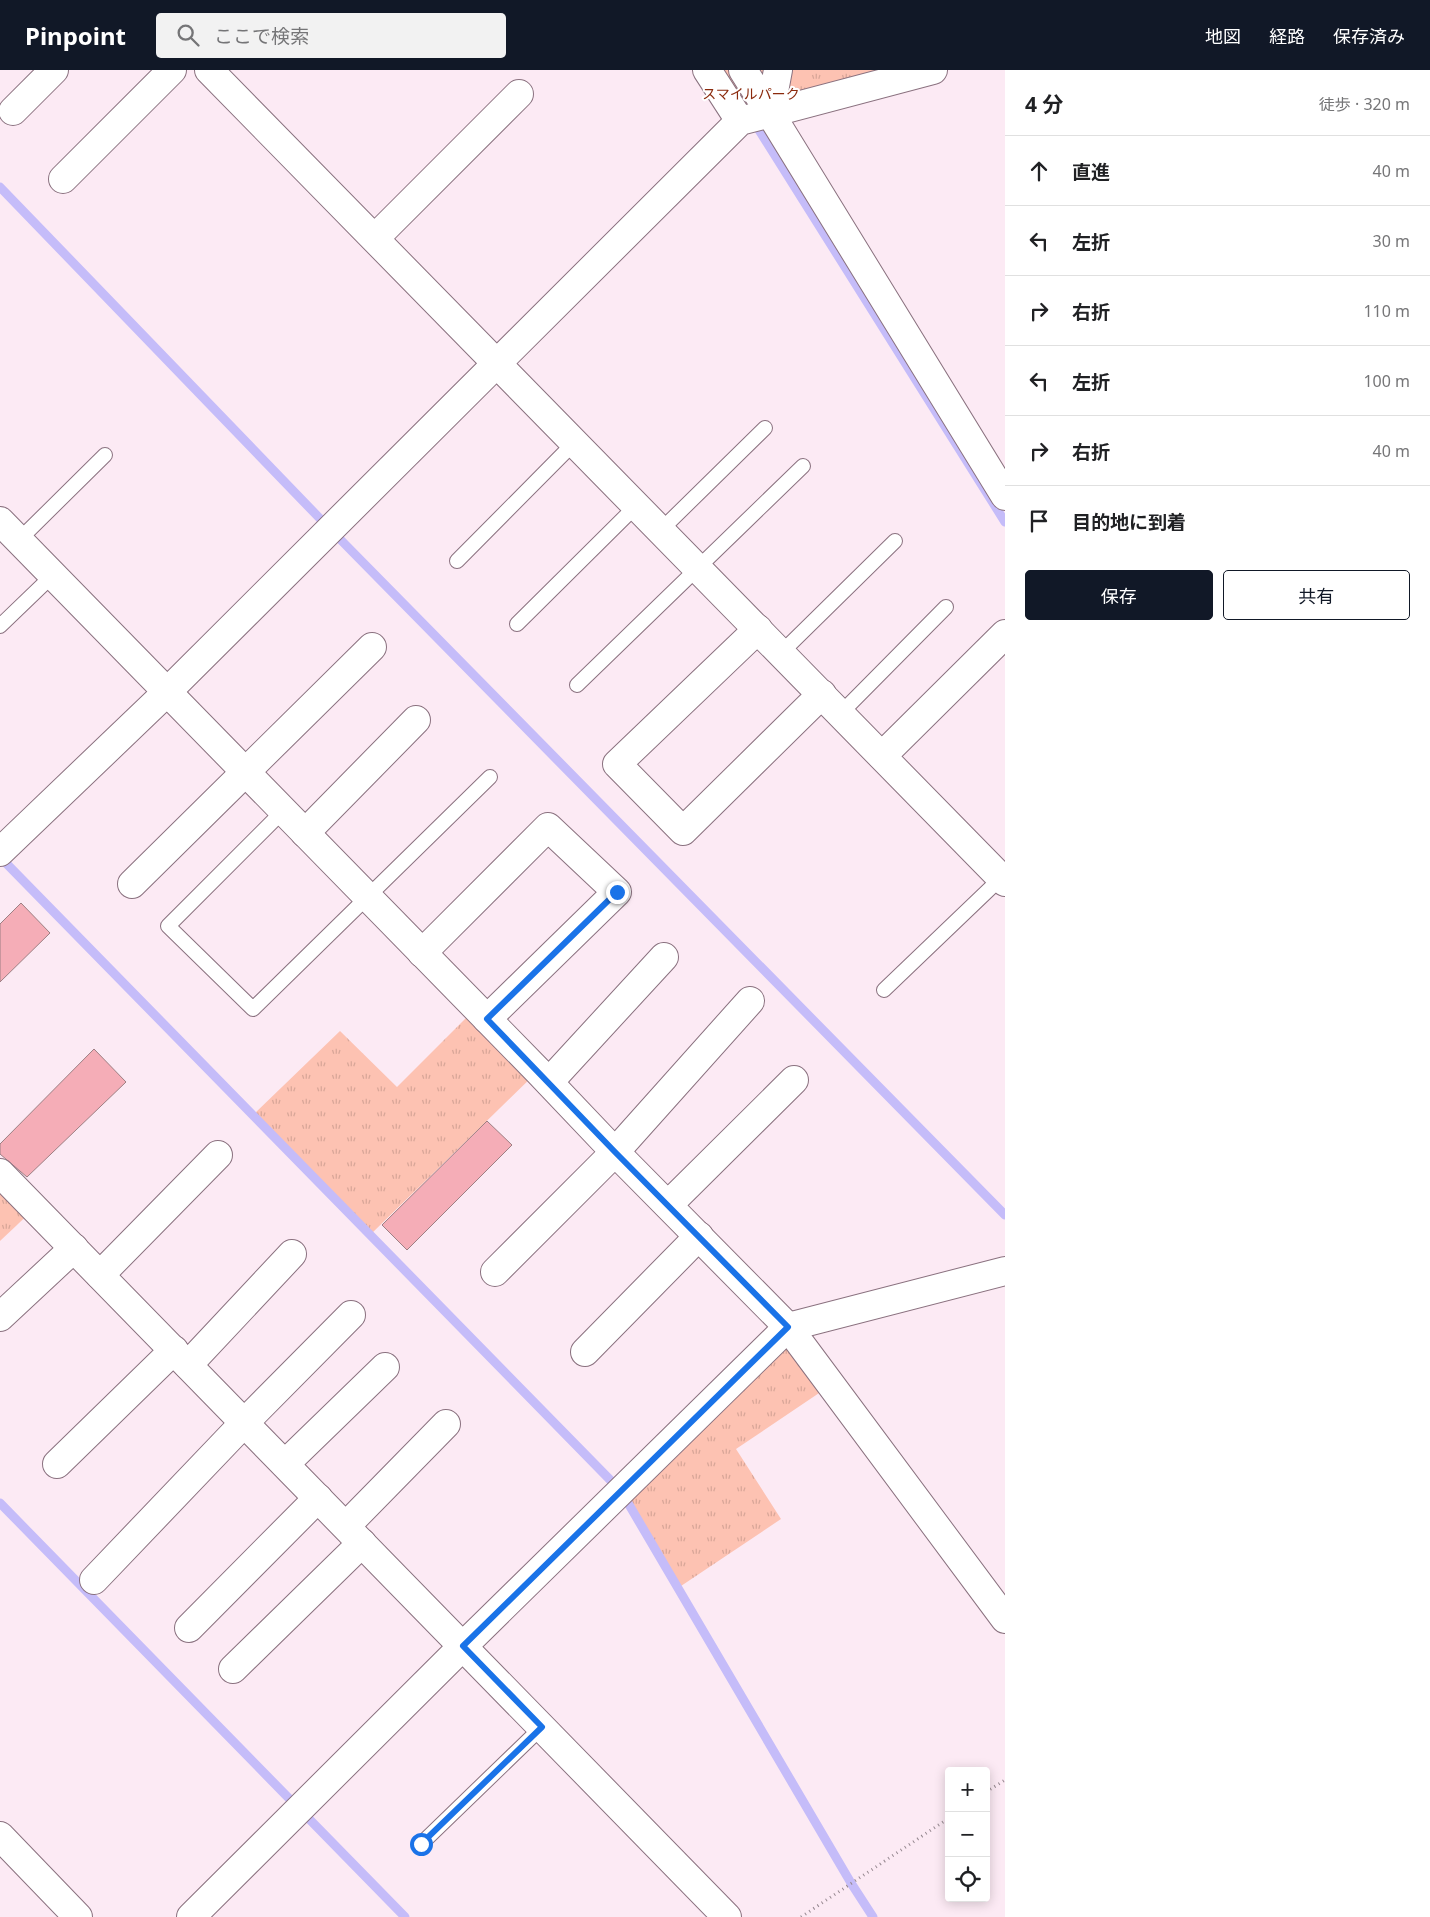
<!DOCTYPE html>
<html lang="ja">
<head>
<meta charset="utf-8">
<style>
  body { margin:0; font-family:"Noto Sans","Noto Sans JP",sans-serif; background:#f2f2f2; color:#202124 }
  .controls { position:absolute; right:15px; bottom:15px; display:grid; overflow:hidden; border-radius:5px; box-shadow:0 2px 12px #0003 }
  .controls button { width:45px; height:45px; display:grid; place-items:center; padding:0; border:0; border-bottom:1px solid #e0e0e0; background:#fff; color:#202124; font:25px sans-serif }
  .stop { position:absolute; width:15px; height:15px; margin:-11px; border:4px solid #1a73e8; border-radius:50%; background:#fff }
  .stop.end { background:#1a73e8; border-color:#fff; box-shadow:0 1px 5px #0008 }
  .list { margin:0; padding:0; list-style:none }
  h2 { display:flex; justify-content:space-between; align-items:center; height:65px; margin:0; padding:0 20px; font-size:21px }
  h2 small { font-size:16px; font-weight:400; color:#757577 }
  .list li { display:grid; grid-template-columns:32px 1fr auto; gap:15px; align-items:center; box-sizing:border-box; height:70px; padding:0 20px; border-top:1px solid #e0e0e0 }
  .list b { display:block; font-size:19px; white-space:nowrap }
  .list em { font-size:16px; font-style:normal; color:#757577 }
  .actions { display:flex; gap:10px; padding:15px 20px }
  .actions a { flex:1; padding:11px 0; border:1px solid #111827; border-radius:5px; text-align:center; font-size:18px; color:#111827 }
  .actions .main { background:#111827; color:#fff }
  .icon { flex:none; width:28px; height:28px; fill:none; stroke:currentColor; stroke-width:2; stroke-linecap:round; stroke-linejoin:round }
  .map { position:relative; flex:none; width:1005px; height:1847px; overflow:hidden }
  header { display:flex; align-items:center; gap:30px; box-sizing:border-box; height:70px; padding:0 25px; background:#111827; color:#fff }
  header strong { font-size:24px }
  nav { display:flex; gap:28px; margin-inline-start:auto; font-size:18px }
  .search { width:350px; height:45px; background:#f2f2f2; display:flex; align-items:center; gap:12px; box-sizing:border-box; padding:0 18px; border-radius:5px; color:#757577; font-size:19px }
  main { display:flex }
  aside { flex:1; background:#fff }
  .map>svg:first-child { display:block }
  .grass { fill:url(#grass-tufts) }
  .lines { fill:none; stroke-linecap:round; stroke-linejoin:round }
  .stream { stroke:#c5bcf9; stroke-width:9 }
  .building { fill:#f5adb7; stroke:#9d7f83 }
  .lane-casing { stroke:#8a717f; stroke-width:16 }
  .street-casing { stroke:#8a717f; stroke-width:30 }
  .path { stroke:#968890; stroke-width:3; stroke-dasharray:1 4; stroke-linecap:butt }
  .lane { stroke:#fff; stroke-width:14 }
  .street { stroke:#fff; stroke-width:28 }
  .route { stroke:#1a73e8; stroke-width:6 }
  .labels { text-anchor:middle; stroke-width:4; stroke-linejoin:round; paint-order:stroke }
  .park-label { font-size:14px; fill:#8b2a0d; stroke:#fff }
</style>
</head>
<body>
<header>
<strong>Pinpoint</strong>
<div class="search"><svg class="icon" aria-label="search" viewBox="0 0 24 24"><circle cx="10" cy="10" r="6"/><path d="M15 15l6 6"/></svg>ここで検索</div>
<nav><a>地図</a><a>経路</a><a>保存済み</a></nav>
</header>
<main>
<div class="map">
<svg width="1005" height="1847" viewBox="0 0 1005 1847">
  <defs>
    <pattern id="grass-tufts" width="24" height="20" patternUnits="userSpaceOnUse" patternTransform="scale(1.25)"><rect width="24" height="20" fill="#fdc2b2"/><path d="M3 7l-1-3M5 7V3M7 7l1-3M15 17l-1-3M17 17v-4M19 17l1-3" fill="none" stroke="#d8a698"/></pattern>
  </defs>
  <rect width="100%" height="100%" fill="#fceaf4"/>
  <g class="grass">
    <path d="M707 0H933L740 51Z"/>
    <path d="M476 938 538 1001 370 1165 253 1045 340 961 397 1017Z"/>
    <path d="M0 1103 35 1138 0 1171Z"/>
    <path d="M788 1257 831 1315 736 1379 781 1449 678 1518 621 1421Z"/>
  </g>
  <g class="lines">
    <g class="stream">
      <path d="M754 52 1005 452"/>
      <path d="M0 117 330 459 1005 1145"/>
      <path d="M0 787 621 1421 851 1813 873 1847"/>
      <path d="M0 1433 405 1847"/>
    </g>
  </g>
  <g class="building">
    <path d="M21 833 50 863 0 912V854Z"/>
    <path d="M94 979 126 1012 27 1107 0 1084V1074Z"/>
    <path d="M487 1051 512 1075 407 1180 382 1155Z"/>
  </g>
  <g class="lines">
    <defs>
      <g id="lane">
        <path d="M661 460 765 358"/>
        <path d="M19 470 105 385"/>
        <path d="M457 491 575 372"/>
        <path d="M517 554 637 435"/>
        <path d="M0 556 53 505"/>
        <path d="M781 583 895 471"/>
        <path d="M577 615 803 396"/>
        <path d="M840 644 946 537"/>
        <path d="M283 741 168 856 253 939 490 707"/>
        <path d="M884 920 1001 808"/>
        <path d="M421 1774 542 1657"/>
      </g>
      <g id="street">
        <path d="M209 0 1005 812"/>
        <path d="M707 0 740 51"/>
        <path d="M743 0 770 43 778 0"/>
        <path d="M13 41 54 0"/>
        <path d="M770 43 1005 426"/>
        <path d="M63 109 172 0"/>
        <path d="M375 168 519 24"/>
        <path d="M0 451 538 1001 615 1082 788 1257 1005 1549"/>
        <path d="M758 559 617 694 683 761 822 624"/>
        <path d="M882 686 1005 564"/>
        <path d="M305 763 416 650"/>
        <path d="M0 782 167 622 740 51 933 0"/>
        <path d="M132 814 372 577"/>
        <path d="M422 883 548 757 617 822 487 949"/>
        <path d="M549 1012 664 887"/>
        <path d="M0 1103 727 1847"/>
        <path d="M668 1135 794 1010"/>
        <path d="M495 1202 615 1082 750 931"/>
        <path d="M100 1205 218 1085"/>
        <path d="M0 1247 74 1178"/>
        <path d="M585 1282 699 1166"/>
        <path d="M188 1295 292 1184"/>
        <path d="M57 1394 174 1280"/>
        <path d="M285 1394 385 1297"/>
        <path d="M346 1456 446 1354"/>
        <path d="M94 1510 244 1353 351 1245"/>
        <path d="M189 1558 318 1428"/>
        <path d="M233 1599 362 1473"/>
        <path d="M0 1766 78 1847"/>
        <path d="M191 1847 463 1576 788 1257 1005 1201"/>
      </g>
    </defs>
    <use href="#lane" class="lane-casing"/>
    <use href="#street" class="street-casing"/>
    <g class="path">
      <path d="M986 1722 1005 1710"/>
      <path d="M801 1847 949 1748"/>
    </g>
    <use href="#lane" class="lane"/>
    <use href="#street" class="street"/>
  </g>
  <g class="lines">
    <path class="route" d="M421 1774 542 1657 463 1576 788 1257 615 1082 487 949 617 822"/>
  </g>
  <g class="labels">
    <g class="park-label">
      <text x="751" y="29">スマイルパーク</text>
    </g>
  </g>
</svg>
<div class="controls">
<button>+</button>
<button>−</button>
<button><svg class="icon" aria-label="locate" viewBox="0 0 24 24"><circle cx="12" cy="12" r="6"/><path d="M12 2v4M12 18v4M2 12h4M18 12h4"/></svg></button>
</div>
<div class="stop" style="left:421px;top:1774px"></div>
<div class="stop end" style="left:617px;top:822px"></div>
</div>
<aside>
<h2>4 分<small>徒歩 · 320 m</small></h2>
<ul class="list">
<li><svg class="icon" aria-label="ahead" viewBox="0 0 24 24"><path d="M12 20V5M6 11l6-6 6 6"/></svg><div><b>直進</b></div><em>40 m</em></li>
<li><svg class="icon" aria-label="left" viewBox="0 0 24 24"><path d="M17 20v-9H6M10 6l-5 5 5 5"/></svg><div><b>左折</b></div><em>30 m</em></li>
<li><svg class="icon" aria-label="right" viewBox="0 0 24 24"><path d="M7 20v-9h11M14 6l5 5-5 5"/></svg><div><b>右折</b></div><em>110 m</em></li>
<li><svg class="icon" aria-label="left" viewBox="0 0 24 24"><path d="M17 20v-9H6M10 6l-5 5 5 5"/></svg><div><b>左折</b></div><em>100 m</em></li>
<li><svg class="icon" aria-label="right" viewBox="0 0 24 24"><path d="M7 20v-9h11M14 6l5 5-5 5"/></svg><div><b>右折</b></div><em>40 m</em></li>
<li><svg class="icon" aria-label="arrive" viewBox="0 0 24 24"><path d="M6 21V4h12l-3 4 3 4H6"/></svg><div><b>目的地に到着</b></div></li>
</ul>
<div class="actions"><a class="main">保存</a><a>共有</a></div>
</aside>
</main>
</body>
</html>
